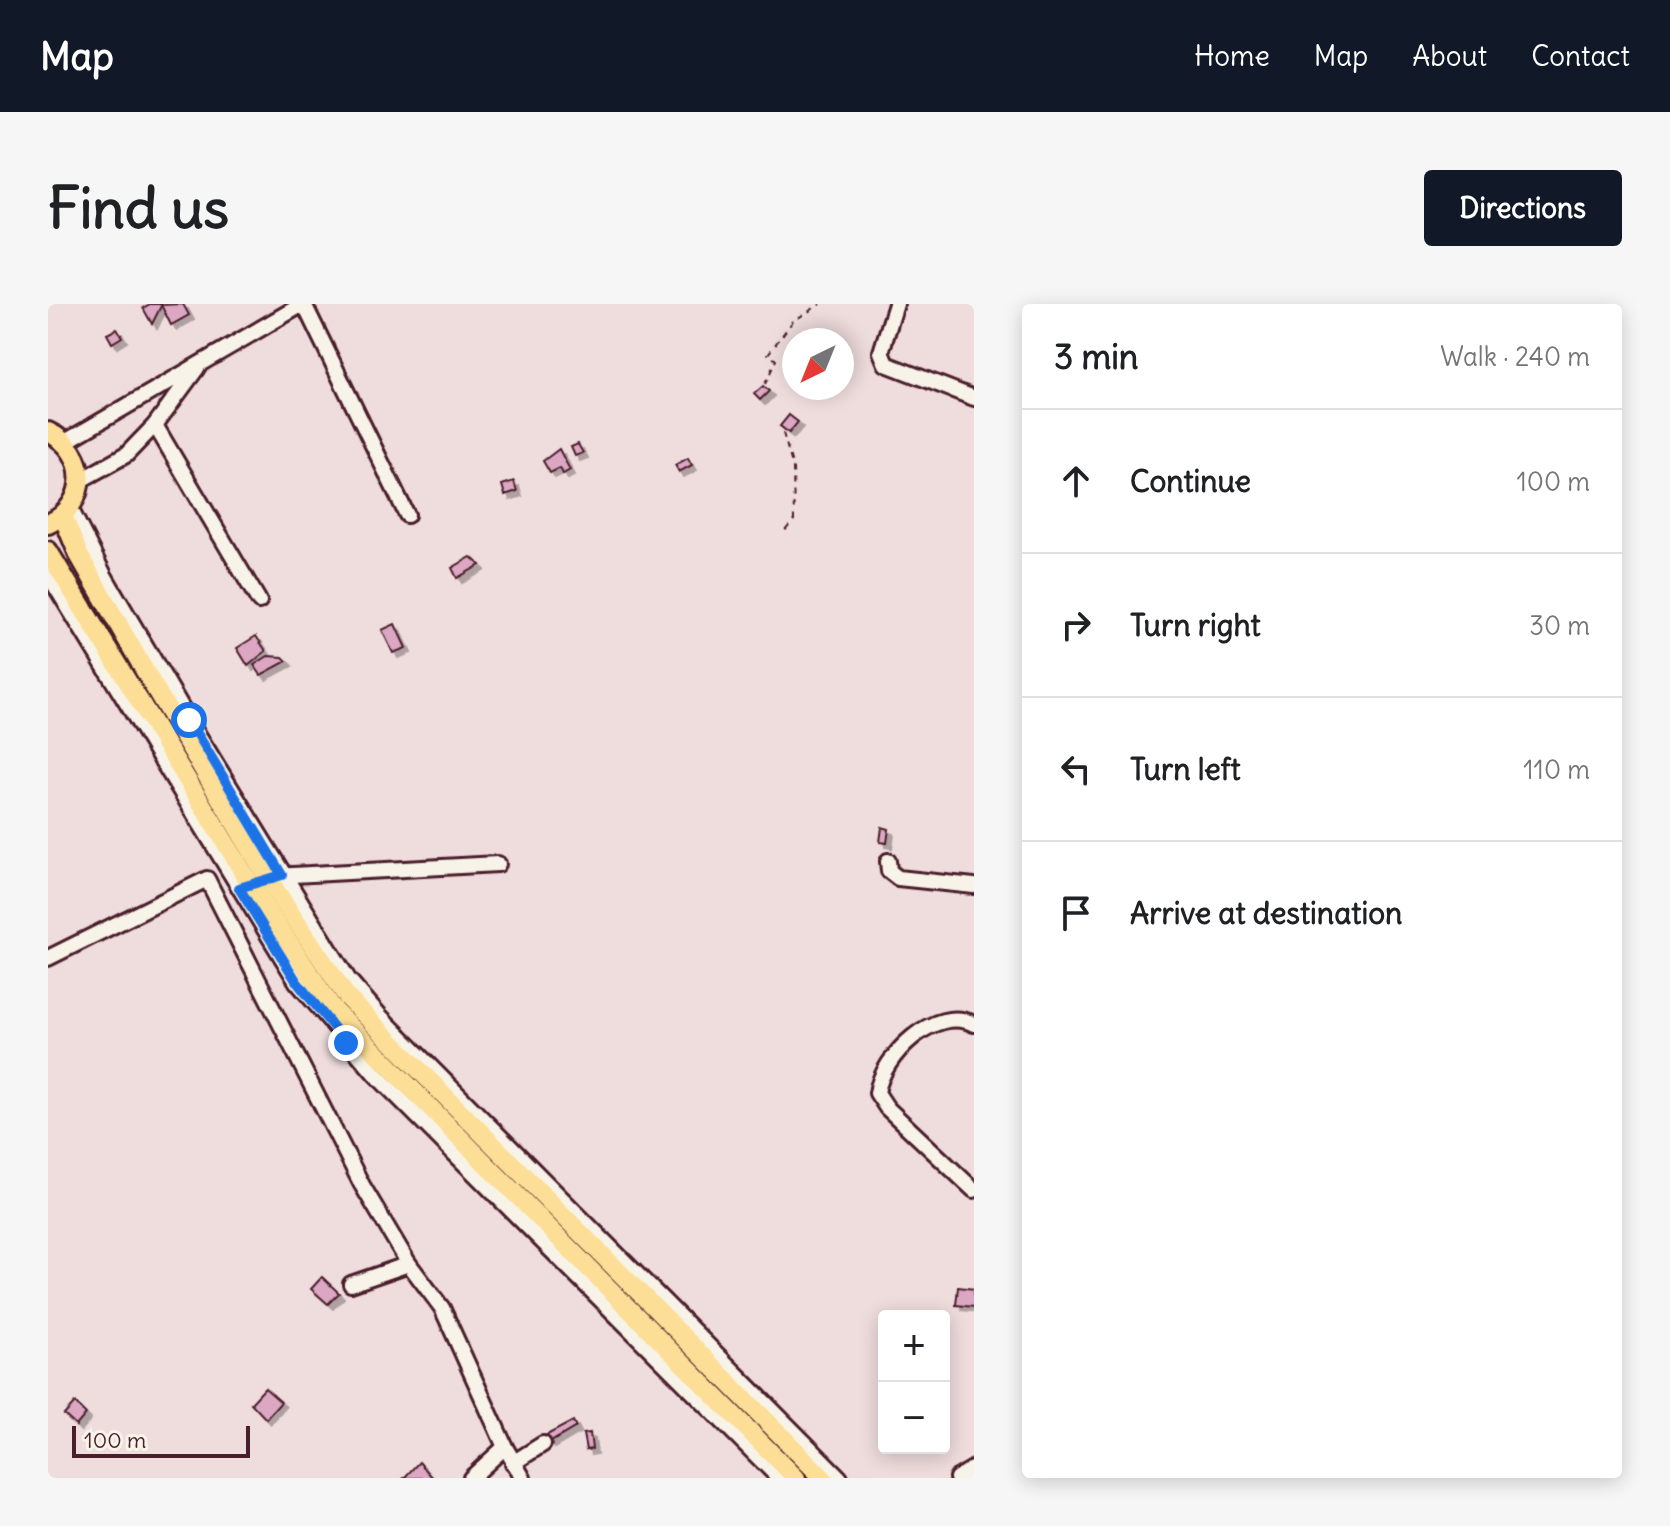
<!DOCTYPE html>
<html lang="en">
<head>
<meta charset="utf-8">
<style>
  body { margin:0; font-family:Delius,sans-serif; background:#f6f6f6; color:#202124 }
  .controls { position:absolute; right:24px; bottom:24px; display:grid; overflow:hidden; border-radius:8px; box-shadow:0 4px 20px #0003 }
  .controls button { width:72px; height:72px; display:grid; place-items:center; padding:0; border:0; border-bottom:2px solid #e0e0e0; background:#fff; color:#202124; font:40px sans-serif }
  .compass { position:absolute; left:734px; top:24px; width:72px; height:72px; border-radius:50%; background:#fff; box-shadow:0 4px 20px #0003; rotate:223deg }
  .scale { position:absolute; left:24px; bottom:20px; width:178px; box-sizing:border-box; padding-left:8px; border:4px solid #4a1f2b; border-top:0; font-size:22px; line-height:28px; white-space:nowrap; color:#4a1f2b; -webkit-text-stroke:6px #f7f3e8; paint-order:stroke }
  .stop { position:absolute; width:24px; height:24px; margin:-18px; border:6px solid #1a73e8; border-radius:50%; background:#fff }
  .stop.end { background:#1a73e8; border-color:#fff; box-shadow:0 2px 8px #0008 }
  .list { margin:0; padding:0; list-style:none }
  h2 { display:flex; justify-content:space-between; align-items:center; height:104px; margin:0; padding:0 32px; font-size:34px }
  h2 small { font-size:26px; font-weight:400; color:#757577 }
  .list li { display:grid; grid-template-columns:52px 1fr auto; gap:24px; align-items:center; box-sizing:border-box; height:144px; padding:0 32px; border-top:2px solid #e0e0e0 }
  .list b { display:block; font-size:30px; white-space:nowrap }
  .list em { font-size:26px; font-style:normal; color:#757577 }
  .icon { flex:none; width:44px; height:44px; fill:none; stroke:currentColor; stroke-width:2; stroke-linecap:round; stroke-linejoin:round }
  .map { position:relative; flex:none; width:926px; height:1174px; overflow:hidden; border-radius:8px }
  header { display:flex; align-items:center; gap:48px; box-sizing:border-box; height:112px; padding:0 40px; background:#111827; color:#fff }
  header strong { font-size:38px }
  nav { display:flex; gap:44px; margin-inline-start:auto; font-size:28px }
  .intro { display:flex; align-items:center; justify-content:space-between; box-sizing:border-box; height:192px; padding:0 48px }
  h1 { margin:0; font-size:56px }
  .button { padding:20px 36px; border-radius:8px; background:#111827; color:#fff; font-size:28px; font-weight:700 }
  main { display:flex; gap:48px; padding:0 48px }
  aside { flex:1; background:#fff; border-radius:8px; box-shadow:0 4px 20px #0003 }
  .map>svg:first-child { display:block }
  .building { fill:#dba7c3; stroke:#4a1f2b; stroke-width:2; filter:url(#shadow) }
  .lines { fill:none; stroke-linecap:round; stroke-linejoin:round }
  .minor-casing { stroke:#4a1f2b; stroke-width:20 }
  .major-casing { stroke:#4a1f2b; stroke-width:24 }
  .path { stroke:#4a1f2b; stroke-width:2; stroke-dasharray:6 6; stroke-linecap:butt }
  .minor { stroke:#f7f3e8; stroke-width:14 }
  .major { stroke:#fdde96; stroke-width:18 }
  .route { stroke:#1a73e8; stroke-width:10 }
</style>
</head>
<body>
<header>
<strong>Map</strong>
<nav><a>Home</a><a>Map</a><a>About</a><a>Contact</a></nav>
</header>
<div class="intro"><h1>Find us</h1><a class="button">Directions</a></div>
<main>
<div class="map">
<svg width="926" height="1174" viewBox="0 0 926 1174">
  <defs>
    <filter id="shadow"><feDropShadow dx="5" dy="5" stdDeviation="0" flood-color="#0004"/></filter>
  </defs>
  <rect width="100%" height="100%" fill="#efdcdd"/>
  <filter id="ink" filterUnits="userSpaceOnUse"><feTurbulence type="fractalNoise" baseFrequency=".0125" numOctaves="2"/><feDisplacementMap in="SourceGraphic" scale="16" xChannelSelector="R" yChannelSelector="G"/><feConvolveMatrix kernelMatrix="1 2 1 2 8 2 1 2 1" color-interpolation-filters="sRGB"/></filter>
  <g filter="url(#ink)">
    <g class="building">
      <path d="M102 0H114L104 20 95 4Z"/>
      <path d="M135 0 141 11 123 21 113 1Z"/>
      <path d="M69 25 74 33 64 39 59 30Z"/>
      <path d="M715 82 721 87 712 96 706 90Z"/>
      <path d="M741 111 750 118 741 129 732 122Z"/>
      <path d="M530 140 535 149 527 152 523 143Z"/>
      <path d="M511 145 522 166 515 170 512 164 502 169 495 157Z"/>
      <path d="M640 154 644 161 631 168 627 161Z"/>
      <path d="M466 177 469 187 457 191 454 181Z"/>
      <path d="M423 253 432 261 409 274 404 264Z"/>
      <path d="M347 320 358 344 345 349 334 326Z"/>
      <path d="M208 332 218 347 200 362 189 344Z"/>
      <path d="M220 352 235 353 239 357 213 371 206 361Z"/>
      <path d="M834 523 841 525 839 539 832 538Z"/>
      <path d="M274 973 291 989 280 1000 263 985Z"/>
      <path d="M910 983 926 985V1003L908 1001Z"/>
      <path d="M217 1084 233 1098 218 1115 203 1099Z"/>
      <path d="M27 1099 38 1110 28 1122 16 1111Z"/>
      <path d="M525 1117 528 1123 501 1139 497 1132Z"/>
      <path d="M542 1129 544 1145 538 1146 535 1130Z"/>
      <path d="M371 1158 385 1174H356Z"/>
    </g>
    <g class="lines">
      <defs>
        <g id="minor">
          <path d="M256 0 359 211"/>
          <path d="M848 0 833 48 838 60 926 94"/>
          <path d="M107 121 211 297"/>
          <path d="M17 138 255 0"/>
          <path d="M33 176 78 151 107 121 149 64"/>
          <path d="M22 204 56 271 141 416 300 675 333 713 792 1174"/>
          <path d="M0 270 249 678 328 771 731 1174"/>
          <path d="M840 557 841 567 850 574 926 582"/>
          <path d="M226 572 450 560"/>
          <path d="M0 654 159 575 314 881 361 960 303 980"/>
          <path d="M926 720C887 700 834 752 829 789L839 804 926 886"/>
          <path d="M361 960 394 1004 457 1143 475 1174"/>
          <path d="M465 1159 495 1140"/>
          <path d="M423 1174 457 1143"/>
          <path d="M909 1174 926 1164"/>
        </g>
        <g id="major">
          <path d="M0 128C42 147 42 201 0 220"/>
          <path d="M15 212 31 251 105 381 219 573 299 693 775 1174"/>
          <path d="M0 247 202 579 285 705 748 1174"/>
        </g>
      </defs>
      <use href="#minor" class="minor-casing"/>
      <use href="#major" class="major-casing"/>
      <g class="path">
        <path d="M717 80 728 56 720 50 745 17 773 0"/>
        <path d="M735 129 745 164 746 216 736 228"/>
      </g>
      <use href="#minor" class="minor"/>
      <use href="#major" class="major"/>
    </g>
  </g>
  <g class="lines" filter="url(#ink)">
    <path class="route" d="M141 416 234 571 191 584 249 678 298 739"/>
  </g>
</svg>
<div class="controls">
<button>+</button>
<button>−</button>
</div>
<svg class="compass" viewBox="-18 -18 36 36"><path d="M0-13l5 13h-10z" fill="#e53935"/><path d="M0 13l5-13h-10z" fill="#757577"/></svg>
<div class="scale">100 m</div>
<div class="stop" style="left:141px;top:416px"></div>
<div class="stop end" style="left:298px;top:739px"></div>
</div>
<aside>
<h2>3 min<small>Walk · 240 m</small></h2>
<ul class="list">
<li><svg class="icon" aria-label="ahead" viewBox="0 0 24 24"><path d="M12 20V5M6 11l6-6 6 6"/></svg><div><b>Continue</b></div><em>100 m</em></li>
<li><svg class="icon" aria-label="right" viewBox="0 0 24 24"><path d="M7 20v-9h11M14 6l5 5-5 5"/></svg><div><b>Turn right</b></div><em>30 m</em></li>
<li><svg class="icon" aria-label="left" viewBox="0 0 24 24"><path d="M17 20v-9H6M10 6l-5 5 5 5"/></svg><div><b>Turn left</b></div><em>110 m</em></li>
<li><svg class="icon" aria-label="arrive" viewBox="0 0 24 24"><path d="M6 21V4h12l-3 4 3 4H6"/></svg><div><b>Arrive at destination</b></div></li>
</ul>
</aside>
</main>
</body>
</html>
